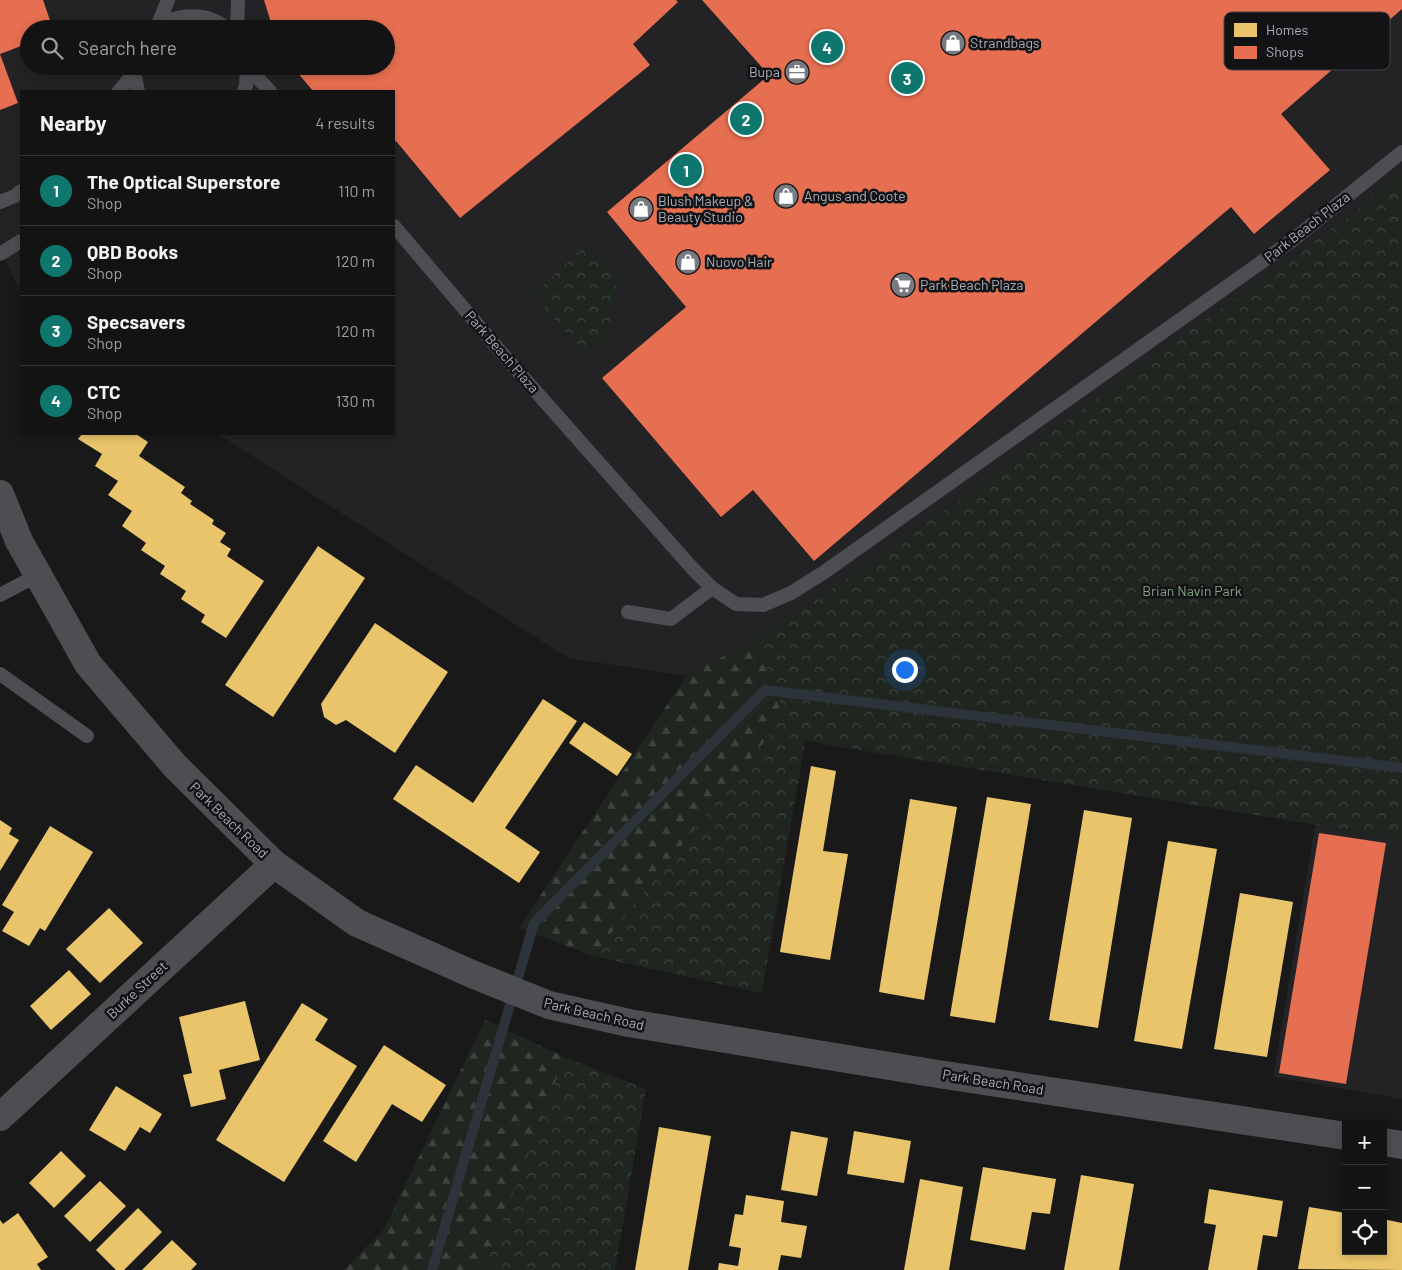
<!DOCTYPE html>
<html lang="en">
<head>
<meta charset="utf-8">
<style>
  body { margin:0; font-family:Barlow,sans-serif; background:#1c1c1c; color:#f1f3f6 }
  .controls { position:absolute; right:15px; bottom:15px; display:grid; overflow:hidden; border-radius:0px; box-shadow:0 2px 8px #0003 }
  .controls button { width:45px; height:45px; display:grid; place-items:center; padding:0; border:0; border-bottom:1px solid #323233; background:#131313; color:#f1f3f6; font:25px sans-serif }
  .you { position:absolute; left:904px; top:669px; width:18px; height:18px; margin:-12px; border:4px solid #fff; border-radius:50%; background:#1a73e8; box-shadow:0 0 0 8px #1a73e833 }
  .badge { display:grid; place-items:center; width:32px; height:32px; border-radius:50%; background:#0f766e; color:#fff; font-size:16px; font-weight:700 }
  .pin { position:absolute; translate:-50% -50%; border:2px solid #fff; box-shadow:0 1px 5px #0006 }
  .list { margin:0; padding:0; list-style:none }
  h2 { display:flex; justify-content:space-between; align-items:center; height:65px; margin:0; padding:0 20px; font-size:21px }
  h2 small { font-size:16px; font-weight:400; color:#9d9ea0 }
  .list li { display:grid; grid-template-columns:32px 1fr auto; gap:15px; align-items:center; box-sizing:border-box; height:70px; padding:0 20px; border-top:1px solid #323233 }
  .list b { display:block; font-size:19px; white-space:nowrap }
  .list p { margin:0; font-size:16px; white-space:nowrap; color:#9d9ea0 }
  .list em { font-size:16px; font-style:normal; color:#9d9ea0 }
  .icon { flex:none; width:28px; height:28px; fill:none; stroke:currentColor; stroke-width:2; stroke-linecap:round; stroke-linejoin:round }
  .map { position:relative; flex:none; width:1402px; height:1270px; overflow:hidden }
  .search { position:absolute; background:#131313; box-shadow:0 2px 8px #0003; left:20px; top:20px; width:375px; height:55px; display:flex; align-items:center; gap:12px; box-sizing:border-box; padding:0 18px; border-radius:28px; color:#9d9ea0; font-size:19px }
  .panel { position:absolute; background:#131313; box-shadow:0 2px 8px #0003; left:20px; top:90px; width:375px; height:345px; border-radius:0px }
  .map>svg:first-child { display:block }
  .built { fill:#232325; fill-rule:evenodd }
  .forest { fill:url(#forest-firs) }
  .park { fill:url(#park-crowns) }
  .homes { fill:#e9c46a }
  .shops { fill:#e76f51 }
  .lines { fill:none; stroke-linecap:round; stroke-linejoin:round }
  .stream { stroke:#2c333a; stroke-width:10 }
  .service { stroke:#4d4e52; stroke-width:14 }
  .minor { stroke:#4d4e52; stroke-width:28 }
  .tertiary { stroke:#4d4e52; stroke-width:28 }
  .labels { text-anchor:middle; stroke-width:5; stroke-linejoin:round; paint-order:stroke }
  .poi-label { font-size:14px; fill:#aaaeb9; stroke:#131315; text-anchor:start }
  .street-label { font-size:14px; fill:#aaaeb9; stroke:#131315 }
  .park-label { font-size:14px; fill:#82a386; stroke:#131315 }
  .key { fill:#131315; stroke:#404246; stroke-width:1 }
  .key-label { font-size:14px; fill:#aaaeb9 }
</style>
</head>
<body>
<div class="map">
<svg width="1402" height="1270" viewBox="0 0 1402 1270">
  <defs>
    <pattern id="forest-firs" width="22" height="20" patternUnits="userSpaceOnUse" patternTransform="scale(1.25)"><rect width="22" height="20" fill="#1f2620"/><path d="M5 1l3.5 6h-7zM16 11l3.5 6h-7z" fill="#3d433e"/></pattern>
    <pattern id="park-crowns" width="20" height="18" patternUnits="userSpaceOnUse" patternTransform="scale(1.25)"><rect width="20" height="18" fill="#1f2620"/><path d="M2 6a3 3 0 1 1 6 0M12 15a3 3 0 1 1 6 0" fill="none" stroke="#3d433e"/></pattern>
  </defs>
  <rect width="100%" height="100%" fill="#191919"/>
  <g class="built">
    <path d="M0 0H1402V173L1350 216 1175 341 962 498 810 604 756 639 686 676 568 658 218 434H394V91H21V294L0 248ZM29 29H386V66H29Z"/>
    <path d="M1315 825 1402 839V1099L1273 1077Z"/>
  </g>
  <g class="forest">
    <path d="M756 639 780 704 772 732 593 956 519 928 686 676Z"/>
    <path d="M485 1020 565 1057 484 1270H344L384 1229Z"/>
  </g>
  <g class="park">
    <path d="M1402 173V839L805 741 762 993 593 956 772 732 780 704 756 639 810 604 962 498 1175 341 1350 216Z"/>
    <path d="M586 245 617 278 613 319 603 343 586 355 533 295Z"/>
    <path d="M565 1057 646 1089 615 1270H484Z"/>
  </g>
  <g class="homes">
    <path d="M82 434H136L148 442 139 456 185 487 181 493 192 501 190 504 214 520 212 524 226 533 220 542 231 549 227 556 264 581 226 638 201 622 205 615 181 599 186 591 160 574 165 566 141 550 146 543 122 526 132 511 108 495 118 481 95 466 102 454 78 439Z"/>
    <path d="M318 546 365 578 273 717 225 685Z"/>
    <path d="M375 623 448 672 395 753 346 720 336 725 324 717 321 704Z"/>
    <path d="M543 699 577 721 505 828 540 852 519 883 393 799 416 765 473 803Z"/>
    <path d="M584 722 632 754 617 776 569 743Z"/>
    <path d="M811 766 836 771 823 851 848 854 830 960 780 952Z"/>
    <path d="M987 797 1031 804 995 1023 950 1016Z"/>
    <path d="M910 799 957 807 924 1000 879 992Z"/>
    <path d="M1084 810 1132 818 1098 1028 1049 1020Z"/>
    <path d="M0 820 12 828 9 834 19 840 0 871Z"/>
    <path d="M50 826 93 852 45 931 40 928 29 946 2 931 14 912 2 905Z"/>
    <path d="M1168 841 1217 849 1182 1049 1134 1041Z"/>
    <path d="M1240 893 1293 902 1267 1057 1214 1049Z"/>
    <path d="M109 908 143 943 100 983 66 949Z"/>
    <path d="M69 970 91 994 51 1030 30 1006Z"/>
    <path d="M245 1001 260 1060 219 1070 226 1099 191 1107 183 1075 192 1073 179 1017Z"/>
    <path d="M302 1003 328 1019 315 1040 357 1066 284 1182 216 1140Z"/>
    <path d="M384 1045 446 1085 422 1122 392 1104 356 1162 323 1141Z"/>
    <path d="M116 1086 162 1114 150 1133 140 1127 125 1151 89 1130Z"/>
    <path d="M659 1127 711 1136 688 1270H635Z"/>
    <path d="M791 1131 828 1138 817 1196 781 1190Z"/>
    <path d="M854 1131 911 1141 904 1183 847 1174Z"/>
    <path d="M61 1151 86 1176 54 1208 29 1183Z"/>
    <path d="M983 1167 1056 1179 1050 1214 1032 1212 1025 1250 970 1240Z"/>
    <path d="M1081 1175 1134 1184 1119 1270H1064Z"/>
    <path d="M920 1179 963 1187 949 1270H904Z"/>
    <path d="M100 1181 126 1206 90 1242 64 1216Z"/>
    <path d="M1209 1189 1283 1201 1277 1237 1263 1235 1257 1270H1208L1216 1225 1204 1223Z"/>
    <path d="M746 1195 784 1201 781 1222 807 1226 801 1258 781 1255 778 1270H718L719 1263 738 1266 741 1248 729 1246 735 1214 743 1215Z"/>
    <path d="M1309 1207 1346 1213V1251H1383V1219L1402 1223V1270L1298 1269Z"/>
    <path d="M138 1208 162 1232 124 1270H116L96 1250Z"/>
    <path d="M18 1213 48 1257 37 1264 41 1270H0V1220L3 1224Z"/>
    <path d="M172 1240 197 1264 191 1270H142Z"/>
  </g>
  <g class="shops">
    <path d="M0 0H43L53 29H29V43L0 54 18 103 0 110Z"/>
    <path d="M264 0H676L678 2 633 44 650 65 460 218 396 141 394 143V91H313L292 66H386V29H273Z"/>
    <path d="M702 0H1402V9L1281 114 1330 170 1254 234 1231 207 814 561 753 490 721 517 602 378 686 307 607 212 769 75Z"/>
    <path d="M1319 833 1386 843 1346 1084 1279 1073Z"/>
  </g>
  <g class="lines">
    <path class="stream" d="M432 1270 534 923 765 690 1402 768"/>
    <g class="service">
      <path d="M157 27 168 0"/>
      <path d="M155 29C175 13 208 11 227 29"/>
      <path d="M237 29 238 0"/>
      <path d="M135 66 134 73 138 91"/>
      <path d="M248 68 270 91"/>
      <path d="M119 91 134 73"/>
      <path d="M244 91 246 86 247 66"/>
      <path d="M0 202 15 196 21 191"/>
      <path d="M394 226 500 351 693 569 712 588 736 604 763 605 791 593 823 573 1294 239 1402 152"/>
      <path d="M0 254 21 241"/>
      <path d="M0 595 38 575"/>
      <path d="M628 612 671 619 712 588"/>
      <path d="M0 674 87 736"/>
    </g>
    <path class="minor" d="M0 1117 274 864"/>
    <g class="tertiary">
      <path d="M0 494 19 541 88 664 175 766 274 864 357 923 472 974 549 1005 629 1023 938 1074 1346 1136"/>
      <path d="M1383 1142 1402 1145"/>
    </g>
  </g>
  <defs>
    <symbol id="shop-disc" viewBox="-11 -11 22 22"><circle r="9.5" fill="#777a81" stroke="#131315"/><path d="M-5-2.5h2.3a2.7 3.5 0 0 1 5.4 0H5L5.5 6h-11ZM-1.5-2.5h3a1.5 2.3 0 0 0-3 0Z" fill="#fff"/></symbol>
    <symbol id="office-disc" viewBox="-11 -11 22 22"><circle r="9.5" fill="#777a81" stroke="#131315"/><path d="M-6-3h4V-5.5h4V-3h4V5H-6ZM-1-4.5V-3h2v-1.5ZM-6 0V1H6V0Z" fill="#fff"/></symbol>
    <symbol id="supermarket-disc" viewBox="-11 -11 22 22"><circle r="9.5" fill="#777a81" stroke="#131315"/><path d="M-6-5.5h2.5l.6 2H6L4.5 2H-2.5L-4.4-4H-6ZM-1.5 3.2a1.3 1.3 0 1 0 .1 0ZM3 3.2a1.3 1.3 0 1 0 .1 0Z" fill="#fff"/></symbol>
  </defs>
  <g fill-rule="evenodd">
    <use href="#shop-disc" x="939" y="29" width="28" height="28"/>
    <use href="#office-disc" x="783" y="58" width="28" height="28"/>
    <use href="#shop-disc" x="772" y="182" width="28" height="28"/>
    <use href="#shop-disc" x="627" y="195" width="28" height="28"/>
    <use href="#shop-disc" x="674" y="248" width="28" height="28"/>
    <use href="#supermarket-disc" x="889" y="271" width="28" height="28"/>
  </g>
  <g class="labels">
    <g class="poi-label">
      <text x="970" y="48">Strandbags</text>
      <text x="780" y="77" text-anchor="end">Bupa</text>
      <text x="804" y="201">Angus and Coote</text>
      <text x="658" y="206">Blush Makeup &amp;<tspan x="658" dy="16">Beauty Studio</tspan></text>
      <text x="706" y="267">Nuovo Hair</text>
      <text x="920" y="290">Park Beach Plaza</text>
    </g>
    <g class="street-label">
      <text transform="translate(1307 227) rotate(-38)" y="5">Park Beach Plaza</text>
      <text transform="translate(502 352) rotate(49)" y="5">Park Beach Plaza</text>
      <text transform="translate(229 820) rotate(44)" y="5">Park Beach Road</text>
      <text transform="translate(137 990) rotate(-43)" y="5">Burke Street</text>
      <text transform="translate(594 1014) rotate(13)" y="5">Park Beach Road</text>
      <text transform="translate(993 1082) rotate(9)" y="5">Park Beach Road</text>
    </g>
    <g class="park-label">
      <text x="1192" y="596">Brian Navin Park</text>
    </g>
  </g>
  <rect x="1224" y="12" width="166" height="58" rx="8" class="key"/>
  <rect x="1234" y="23" width="23" height="14" fill="#e9c46a"/>
  <rect x="1234" y="46" width="23" height="13" fill="#e76f51"/>
  <g class="key-label">
    <text x="1266" y="35">Homes</text>
    <text x="1266" y="57">Shops</text>
  </g>
</svg>
<div class="controls">
<button>+</button>
<button>−</button>
<button><svg class="icon" aria-label="locate" viewBox="0 0 24 24"><circle cx="12" cy="12" r="6"/><path d="M12 2v4M12 18v4M2 12h4M18 12h4"/></svg></button>
</div>
<div class="you"></div>
<div class="pin badge" style="left:686px;top:170px">1</div>
<div class="pin badge" style="left:746px;top:119px">2</div>
<div class="pin badge" style="left:907px;top:78px">3</div>
<div class="pin badge" style="left:827px;top:47px">4</div>
<div class="search"><svg class="icon" aria-label="search" viewBox="0 0 24 24"><circle cx="10" cy="10" r="6"/><path d="M15 15l6 6"/></svg>Search here</div>
<section class="panel">
<h2>Nearby<small>4 results</small></h2>
<ul class="list">
<li><span class="badge">1</span><div><b>The Optical Superstore</b><p>Shop</p></div><em>110 m</em></li>
<li><span class="badge">2</span><div><b>QBD Books</b><p>Shop</p></div><em>120 m</em></li>
<li><span class="badge">3</span><div><b>Specsavers</b><p>Shop</p></div><em>120 m</em></li>
<li><span class="badge">4</span><div><b>CTC</b><p>Shop</p></div><em>130 m</em></li>
</ul>
</section>
</div>
</body>
</html>
